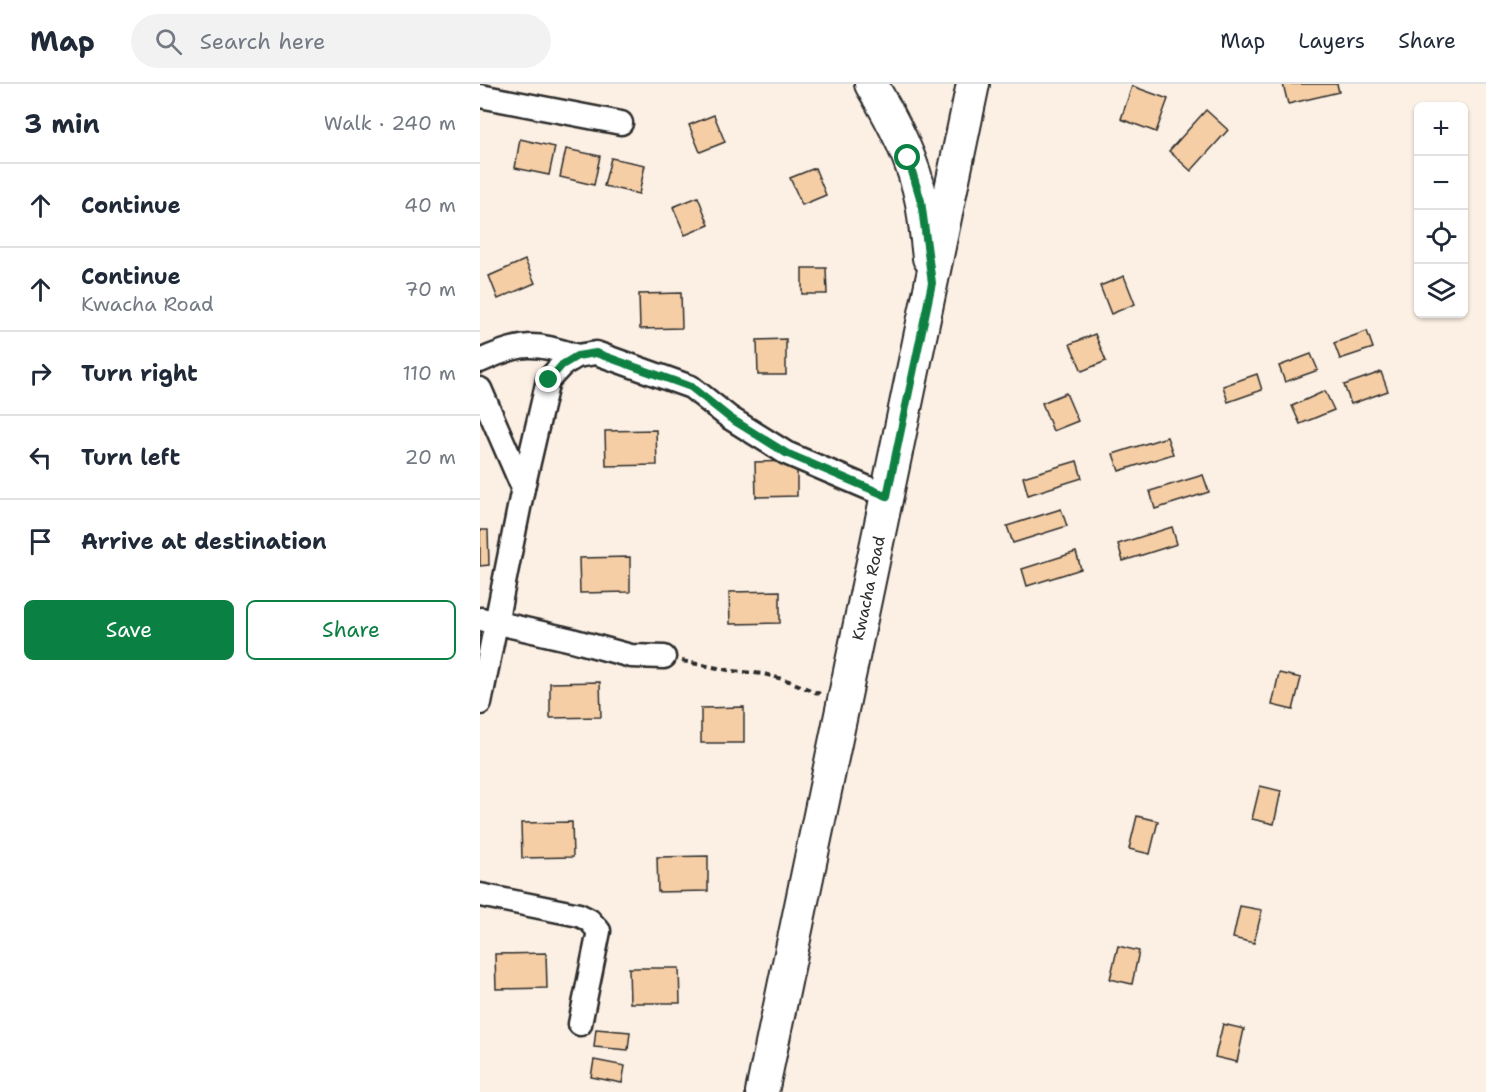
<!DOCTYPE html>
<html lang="en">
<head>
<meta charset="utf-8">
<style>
	:root { --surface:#fff; --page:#f2f2f3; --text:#1f2937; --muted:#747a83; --line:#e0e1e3; --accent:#0b8043 }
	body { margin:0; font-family:"Shantell Sans",sans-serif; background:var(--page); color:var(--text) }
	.controls { position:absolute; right:18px; top:18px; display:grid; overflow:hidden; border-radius:9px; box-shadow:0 2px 4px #0004 }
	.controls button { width:54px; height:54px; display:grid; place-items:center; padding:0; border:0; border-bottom:2px solid var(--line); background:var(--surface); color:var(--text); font:30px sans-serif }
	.stop { position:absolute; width:18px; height:18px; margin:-14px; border:4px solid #0b8043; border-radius:50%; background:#fff }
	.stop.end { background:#0b8043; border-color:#fff; box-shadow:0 2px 6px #0008 }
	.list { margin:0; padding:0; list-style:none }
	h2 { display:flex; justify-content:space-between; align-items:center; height:78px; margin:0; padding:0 24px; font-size:26px }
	h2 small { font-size:20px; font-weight:400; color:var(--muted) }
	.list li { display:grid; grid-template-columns:39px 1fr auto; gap:18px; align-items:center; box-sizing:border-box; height:84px; padding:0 24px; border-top:2px solid var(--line) }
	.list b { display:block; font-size:22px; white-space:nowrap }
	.list p { margin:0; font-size:20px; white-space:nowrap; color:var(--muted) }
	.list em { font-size:20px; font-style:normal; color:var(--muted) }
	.actions { display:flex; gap:12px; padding:18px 24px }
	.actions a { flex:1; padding:14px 0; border:2px solid var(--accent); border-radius:9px; text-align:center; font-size:21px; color:var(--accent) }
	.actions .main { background:var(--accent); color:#fff }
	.icon { flex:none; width:33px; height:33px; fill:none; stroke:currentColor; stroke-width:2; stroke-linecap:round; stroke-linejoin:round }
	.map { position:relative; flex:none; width:1006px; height:1008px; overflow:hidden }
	header { display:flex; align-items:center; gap:36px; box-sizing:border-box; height:84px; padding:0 30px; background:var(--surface); border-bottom:2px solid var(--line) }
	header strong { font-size:28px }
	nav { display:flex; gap:33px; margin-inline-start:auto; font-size:21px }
	.search { width:420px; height:54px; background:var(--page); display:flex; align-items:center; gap:15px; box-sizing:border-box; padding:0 21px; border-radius:33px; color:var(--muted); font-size:22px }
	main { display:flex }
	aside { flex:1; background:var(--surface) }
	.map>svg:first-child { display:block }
</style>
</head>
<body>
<header>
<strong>Map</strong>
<div class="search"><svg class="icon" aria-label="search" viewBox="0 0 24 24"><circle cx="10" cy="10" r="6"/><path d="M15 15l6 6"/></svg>Search here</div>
<nav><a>Map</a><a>Layers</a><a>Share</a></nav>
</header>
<main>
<aside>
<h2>3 min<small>Walk · 240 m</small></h2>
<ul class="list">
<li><svg class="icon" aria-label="ahead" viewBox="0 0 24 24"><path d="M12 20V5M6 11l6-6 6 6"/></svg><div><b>Continue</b></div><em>40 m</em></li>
<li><svg class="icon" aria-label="ahead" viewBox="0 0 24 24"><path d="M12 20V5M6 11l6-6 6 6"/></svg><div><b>Continue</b><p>Kwacha Road</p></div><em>70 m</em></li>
<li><svg class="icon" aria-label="right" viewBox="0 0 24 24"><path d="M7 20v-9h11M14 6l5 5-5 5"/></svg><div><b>Turn right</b></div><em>110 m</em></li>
<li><svg class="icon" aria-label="left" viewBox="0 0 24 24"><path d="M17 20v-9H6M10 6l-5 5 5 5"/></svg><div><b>Turn left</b></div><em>20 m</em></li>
<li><svg class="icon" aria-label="arrive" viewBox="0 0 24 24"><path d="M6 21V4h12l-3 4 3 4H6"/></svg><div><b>Arrive at destination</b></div></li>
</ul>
<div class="actions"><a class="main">Save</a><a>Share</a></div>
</aside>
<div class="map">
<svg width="1006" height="1008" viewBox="0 0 1006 1008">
	<rect width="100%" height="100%" fill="#fcf0e4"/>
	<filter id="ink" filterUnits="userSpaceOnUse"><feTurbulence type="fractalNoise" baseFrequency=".0167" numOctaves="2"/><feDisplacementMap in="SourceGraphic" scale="12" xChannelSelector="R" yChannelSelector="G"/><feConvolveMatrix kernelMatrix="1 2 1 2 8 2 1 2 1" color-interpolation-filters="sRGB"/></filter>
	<g filter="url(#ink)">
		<g fill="#f5cea5" stroke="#2b2b2b" stroke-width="1.5">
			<path d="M803,0H857L859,8L808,20Z"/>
			<path d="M652,2L688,15L676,48L641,35Z"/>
			<path d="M726,26L748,46L711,87L689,67Z"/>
			<path d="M234,31L245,58L220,68L209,41Z"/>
			<path d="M40,55L75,63L69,91L35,84Z"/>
			<path d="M86,65L120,72L114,101L80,93Z"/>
			<path d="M131,74L165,81L159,110L124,102Z"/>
			<path d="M335,84L346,111L322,121L310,94Z"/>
			<path d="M218,113L229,141L205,151L193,123Z"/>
			<path d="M45,176L55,199L18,215L9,192Z"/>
			<path d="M322,184H346L347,210H322Z"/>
			<path d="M644,192L655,220L631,230L620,202Z"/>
			<path d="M201,209L202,244L160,245L159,210Z"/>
			<path d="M887,247L893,264L860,275L854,259Z"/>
			<path d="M615,250L626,277L602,287L590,260Z"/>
			<path d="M306,255V291H278L277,256Z"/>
			<path d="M831,270L838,286L805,298L799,282Z"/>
			<path d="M901,288L908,307L871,320L864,301Z"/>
			<path d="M777,290L782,306L748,318L743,302Z"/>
			<path d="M845,307L854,326L820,340L812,322Z"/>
			<path d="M586,309L598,337L573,347L562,319Z"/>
			<path d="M176,346L177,381L126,382L125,347Z"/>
			<path d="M687,353L693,370L639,387L633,370Z"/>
			<path d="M317,377V412L276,413L275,378Z"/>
			<path d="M597,377L602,394L548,411L543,393Z"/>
			<path d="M723,391L729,408L675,425L670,407Z"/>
			<path d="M581,425L587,442L533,459L527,442Z"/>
			<path d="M692,443L697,460L643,477L638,460Z"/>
			<path d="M0,446H8L9,481L0,482Z"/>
			<path d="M596,468L601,485L547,502L542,485Z"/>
			<path d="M150,473V508L100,509L99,474Z"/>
			<path d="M300,507V539L250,540L249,508Z"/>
			<path d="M799,589L821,594L813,626L792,621Z"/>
			<path d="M120,598L121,633L70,634V599Z"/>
			<path d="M264,623V659H221V624Z"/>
			<path d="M780,702L801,707L794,740L772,735Z"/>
			<path d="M657,732L678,737L670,770L649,765Z"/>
			<path d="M92,738L93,773L42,774L41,739Z"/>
			<path d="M228,772V807L178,808L177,773Z"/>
			<path d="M760,822L782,826L774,859L753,854Z"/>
			<path d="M638,862L659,867L652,900L630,895Z"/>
			<path d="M66,869L67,904L16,905L15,870Z"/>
			<path d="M149,884H199L200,919H150Z"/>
			<path d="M743,940L764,945L757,978L735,973Z"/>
			<path d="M116,945L150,948L148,966L114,963Z"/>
			<path d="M114,976L145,982L142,999L111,993Z"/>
		</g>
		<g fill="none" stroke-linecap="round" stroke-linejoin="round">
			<g stroke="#2b2b2b" stroke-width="27">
				<g id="minor">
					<path d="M0,12L141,39"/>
					<path d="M0,277C41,258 55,258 97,272"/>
					<path d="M0,305L43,404L0,619"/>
					<path d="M43,404L68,296L82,281L97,272L116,269L211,303L250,334L306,369L407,412"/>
					<path d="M1,535L92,556L151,572L184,573"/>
					<path d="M0,811L99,831L109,836L119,847L100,940"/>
				</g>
			</g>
			<g stroke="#2b2b2b" stroke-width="36">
				<g id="secondary">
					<path d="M391,0C413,37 434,76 442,119C445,137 447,156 449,174"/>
					<path d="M282,1008L493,0"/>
				</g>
			</g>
			<path stroke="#2b2b2b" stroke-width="4" stroke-dasharray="6 4.5" stroke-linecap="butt" d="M202,577L253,587L284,590L309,597L340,610"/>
			<use href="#minor" stroke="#fff" stroke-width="22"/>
			<use href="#secondary" stroke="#fff" stroke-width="32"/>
		</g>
	</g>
	<g fill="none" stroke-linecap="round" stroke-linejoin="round" filter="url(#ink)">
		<path stroke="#0b8043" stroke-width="8" d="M69,296L82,281L97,272L116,269L211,303L250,334L306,369L407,412L452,199L441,117L428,74"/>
	</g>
	<g text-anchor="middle" stroke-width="5" stroke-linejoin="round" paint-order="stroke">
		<g font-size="16" fill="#2b2b2b" stroke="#fff">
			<text transform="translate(388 504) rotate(-78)" y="6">Kwacha Road</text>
		</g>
	</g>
</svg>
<div class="controls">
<button>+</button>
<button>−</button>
<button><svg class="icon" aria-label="locate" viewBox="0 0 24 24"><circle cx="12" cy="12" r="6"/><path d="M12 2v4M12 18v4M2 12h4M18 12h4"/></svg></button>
<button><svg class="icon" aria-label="layers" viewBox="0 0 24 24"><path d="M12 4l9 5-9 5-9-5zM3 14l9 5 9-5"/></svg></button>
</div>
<div class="stop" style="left:428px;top:74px"></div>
<div class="stop end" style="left:69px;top:296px"></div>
</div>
</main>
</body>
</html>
